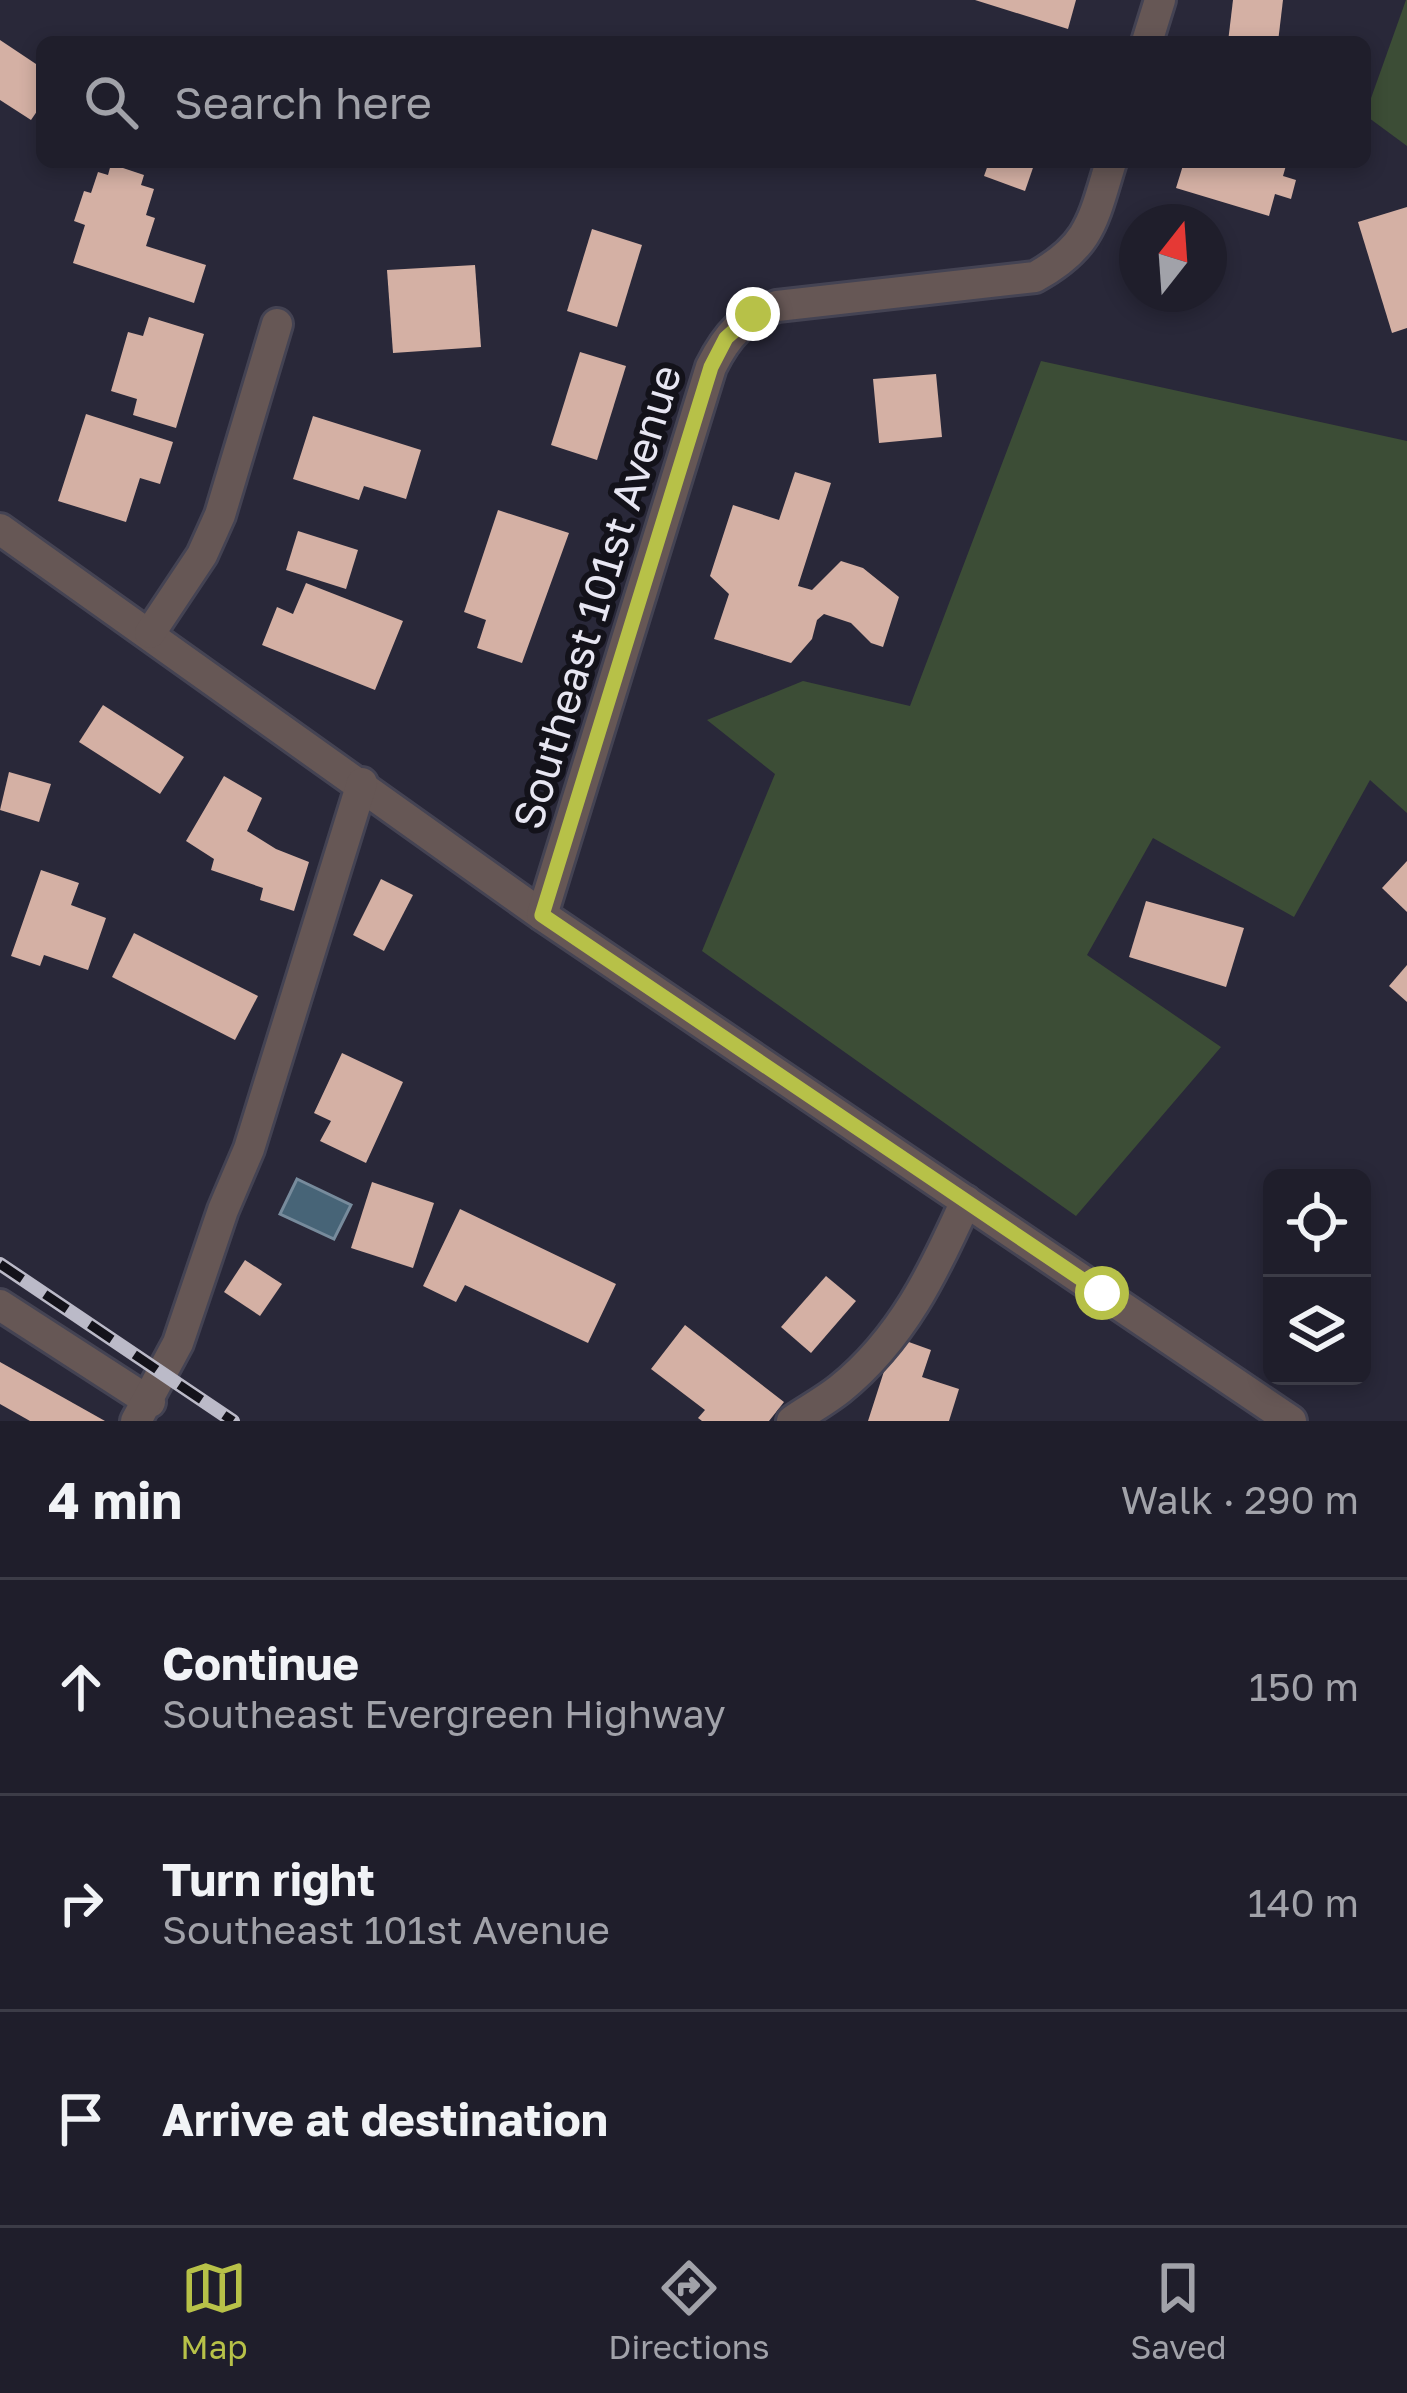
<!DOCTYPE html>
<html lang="en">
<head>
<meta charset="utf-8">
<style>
	:root { --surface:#1f1e2b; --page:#272733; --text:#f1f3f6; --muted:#a1a2a9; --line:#3c3c47; --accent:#b7c148 }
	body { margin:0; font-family:"Golos Text",sans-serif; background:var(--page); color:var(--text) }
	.controls { position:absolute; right:36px; bottom:36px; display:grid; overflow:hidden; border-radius:18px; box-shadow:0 6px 18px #0003 }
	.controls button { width:108px; height:108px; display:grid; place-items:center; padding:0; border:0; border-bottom:3px solid var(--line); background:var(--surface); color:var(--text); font:60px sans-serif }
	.compass { position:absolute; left:1119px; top:204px; width:108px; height:108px; border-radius:50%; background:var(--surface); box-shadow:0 6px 18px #0003; rotate:17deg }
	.stop { position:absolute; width:36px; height:36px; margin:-27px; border:9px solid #b7c148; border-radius:50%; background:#fff }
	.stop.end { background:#b7c148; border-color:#fff; box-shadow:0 3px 12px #0008 }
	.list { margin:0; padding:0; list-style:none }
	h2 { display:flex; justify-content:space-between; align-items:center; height:156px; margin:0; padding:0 48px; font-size:51px }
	h2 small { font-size:39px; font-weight:400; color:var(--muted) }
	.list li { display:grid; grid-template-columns:78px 1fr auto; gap:36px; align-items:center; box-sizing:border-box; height:216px; padding:0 48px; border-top:3px solid var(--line) }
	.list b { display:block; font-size:45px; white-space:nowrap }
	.list p { margin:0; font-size:39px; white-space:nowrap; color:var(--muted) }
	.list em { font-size:39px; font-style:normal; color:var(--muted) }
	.icon { flex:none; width:66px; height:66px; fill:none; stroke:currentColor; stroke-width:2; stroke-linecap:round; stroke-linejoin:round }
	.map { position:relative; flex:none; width:1407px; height:1421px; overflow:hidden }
	.search { position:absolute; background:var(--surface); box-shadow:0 6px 18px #0003; left:36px; right:36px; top:36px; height:132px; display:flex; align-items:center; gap:30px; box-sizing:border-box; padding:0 42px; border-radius:18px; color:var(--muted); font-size:45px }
	.sheet { height:804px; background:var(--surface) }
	nav { display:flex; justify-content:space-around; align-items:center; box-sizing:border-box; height:168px; border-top:3px solid var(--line); background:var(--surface); font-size:33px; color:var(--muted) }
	nav a { display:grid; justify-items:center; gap:6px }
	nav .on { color:var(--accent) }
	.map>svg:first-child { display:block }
</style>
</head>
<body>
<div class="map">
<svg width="1407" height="1421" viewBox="0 0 1407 1421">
	<rect width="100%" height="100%" fill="#292839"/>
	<g fill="#3c4d36">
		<path d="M1406,0H1407V146L1365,115Z"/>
		<path d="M1041,361L1407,441V813L1370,780L1294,917L1153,838L1087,955L1221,1047L1076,1216L702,951L775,774L707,720L803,681L910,706Z"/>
	</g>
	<path fill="#476477" stroke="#778b9c" stroke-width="3" d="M297,1179L351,1205L334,1239L280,1214Z"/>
	<g fill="#d4b0a4">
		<path d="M975,0H1076L1068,29Z"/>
		<path d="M1233,0H1283L1278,42H1228Z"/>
		<path d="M0,40L42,68V104L31,120L0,100Z"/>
		<path d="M989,162H1035L1025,191L984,176Z"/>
		<path d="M1184,162H1287L1283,176L1296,180L1291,199L1275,194L1269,216L1176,188Z"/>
		<path d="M111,164L144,175L141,185L154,189L146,215L155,218L146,246L206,265L194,303L73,263L85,225L74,221L84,191L91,193L98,172L108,175Z"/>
		<path d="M1407,207V328L1392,333L1358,222Z"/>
		<path d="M592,229L642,245L617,327L567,311Z"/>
		<path d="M475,265L481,347L393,353L387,270Z"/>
		<path d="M149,317L204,334L176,428L133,415L137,399L111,391L128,332L143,336Z"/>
		<path d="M580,352L626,366L597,460L551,445Z"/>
		<path d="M936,374L942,437L879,443L873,379Z"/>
		<path d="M86,414L173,442L160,484L140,478L126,522L58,501Z"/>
		<path d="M313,416L421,450L406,499L364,486L359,500L293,479Z"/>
		<path d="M795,472L831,483L798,586L812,590L841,561L863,568L899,597L883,647L871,643L851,623L824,614L817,620L812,639L791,663L714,639L729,594L710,576L733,505L779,520Z"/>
		<path d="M498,510L569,533L522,663L477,648L486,620L464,612Z"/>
		<path d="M298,531L358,550L346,589L286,570Z"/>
		<path d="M306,583L403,621L375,690L262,645L277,607L293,614Z"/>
		<path d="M103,705L184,757L160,794L79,742Z"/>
		<path d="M9,772L51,784L39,822L0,810Z"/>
		<path d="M224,776L262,798L247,831L276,849L309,862L294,911L260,900L263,888L211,870L214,859L186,841Z"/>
		<path d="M1407,861V912L1382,888Z"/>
		<path d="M41,870L79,883L71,905L106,918L88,970L44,955L40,966L11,956Z"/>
		<path d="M381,879L413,895L384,951L353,935Z"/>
		<path d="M1146,901L1244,928L1226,987L1129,957Z"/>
		<path d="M134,933L258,996L235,1040L112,977Z"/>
		<path d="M1407,965V1002L1389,986Z"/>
		<path d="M342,1053L403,1082L366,1163L320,1141L331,1121L314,1113Z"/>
		<path d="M372,1182L434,1203L413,1268L351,1248Z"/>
		<path d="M460,1209L616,1284L588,1343L465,1285L456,1302L423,1286Z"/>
		<path d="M245,1260L282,1284L260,1316L224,1292Z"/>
		<path d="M826,1276L856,1301L811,1353L781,1327Z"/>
		<path d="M685,1325L784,1402L769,1421H702L698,1418L705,1410L651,1369Z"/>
		<path d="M895,1337L931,1350L922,1377L959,1389L949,1421H868Z"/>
		<path d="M0,1362L105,1421H30L0,1404Z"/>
	</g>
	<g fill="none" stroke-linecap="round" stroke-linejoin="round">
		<g stroke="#444353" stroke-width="36">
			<g id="minor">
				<path d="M1147,42L1160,0"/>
				<path d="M0,529L542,915L1291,1421"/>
				<path d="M150,633L202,555L220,515L277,324"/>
				<path d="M542,915L711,367C727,335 743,317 777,306L1035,277C1091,246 1093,220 1111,162"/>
				<path d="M0,1305L150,1402"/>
				<path d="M136,1421L178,1343L223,1210L249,1149L362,783"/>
				<path d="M792,1421C808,1410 825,1401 840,1389C902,1339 934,1272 966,1201"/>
			</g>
		</g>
		<use href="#minor" stroke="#665755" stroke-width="30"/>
		<g stroke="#bbbac8" stroke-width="14">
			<path id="rail" d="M0,1264L233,1421"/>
		</g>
		<use href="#rail" stroke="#13121a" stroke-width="9" stroke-dasharray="27" stroke-linecap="butt"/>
	</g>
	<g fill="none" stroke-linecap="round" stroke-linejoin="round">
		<path stroke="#b7c148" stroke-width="15" d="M753,314L726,338L711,367L542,915L1102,1293"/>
	</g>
	<g text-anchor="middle" stroke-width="12" stroke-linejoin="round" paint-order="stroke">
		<g font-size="42" fill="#e7e6f2" stroke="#13121a">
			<text transform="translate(597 597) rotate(-73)" y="15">Southeast 101st Avenue</text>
		</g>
	</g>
</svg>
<div class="controls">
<button><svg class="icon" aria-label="locate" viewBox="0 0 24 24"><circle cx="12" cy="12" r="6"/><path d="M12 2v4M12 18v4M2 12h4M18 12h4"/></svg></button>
<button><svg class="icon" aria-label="layers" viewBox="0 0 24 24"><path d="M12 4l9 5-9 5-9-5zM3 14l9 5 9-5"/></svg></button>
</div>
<svg class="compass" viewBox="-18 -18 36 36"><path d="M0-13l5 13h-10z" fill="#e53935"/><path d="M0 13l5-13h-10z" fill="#a1a2a9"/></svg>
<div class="stop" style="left:1102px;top:1293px"></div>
<div class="stop end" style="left:753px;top:314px"></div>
<div class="search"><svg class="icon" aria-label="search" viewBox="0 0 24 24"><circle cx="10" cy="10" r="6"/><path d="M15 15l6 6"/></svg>Search here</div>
</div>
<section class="sheet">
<h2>4 min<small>Walk · 290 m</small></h2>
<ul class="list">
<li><svg class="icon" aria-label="ahead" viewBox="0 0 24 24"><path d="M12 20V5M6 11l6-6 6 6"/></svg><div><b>Continue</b><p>Southeast Evergreen Highway</p></div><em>150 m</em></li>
<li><svg class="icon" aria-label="right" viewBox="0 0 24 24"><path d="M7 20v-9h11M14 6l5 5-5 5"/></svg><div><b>Turn right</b><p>Southeast 101st Avenue</p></div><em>140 m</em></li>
<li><svg class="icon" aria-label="arrive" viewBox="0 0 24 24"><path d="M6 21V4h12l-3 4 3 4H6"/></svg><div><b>Arrive at destination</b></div></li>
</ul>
</section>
<nav>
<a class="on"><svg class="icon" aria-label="map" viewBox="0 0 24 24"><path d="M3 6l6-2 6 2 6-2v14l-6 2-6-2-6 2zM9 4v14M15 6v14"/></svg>Map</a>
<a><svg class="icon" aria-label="directions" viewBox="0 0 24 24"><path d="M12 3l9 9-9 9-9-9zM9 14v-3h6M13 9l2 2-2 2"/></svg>Directions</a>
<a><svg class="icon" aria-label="saved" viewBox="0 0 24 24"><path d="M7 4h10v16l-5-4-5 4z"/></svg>Saved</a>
</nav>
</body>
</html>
